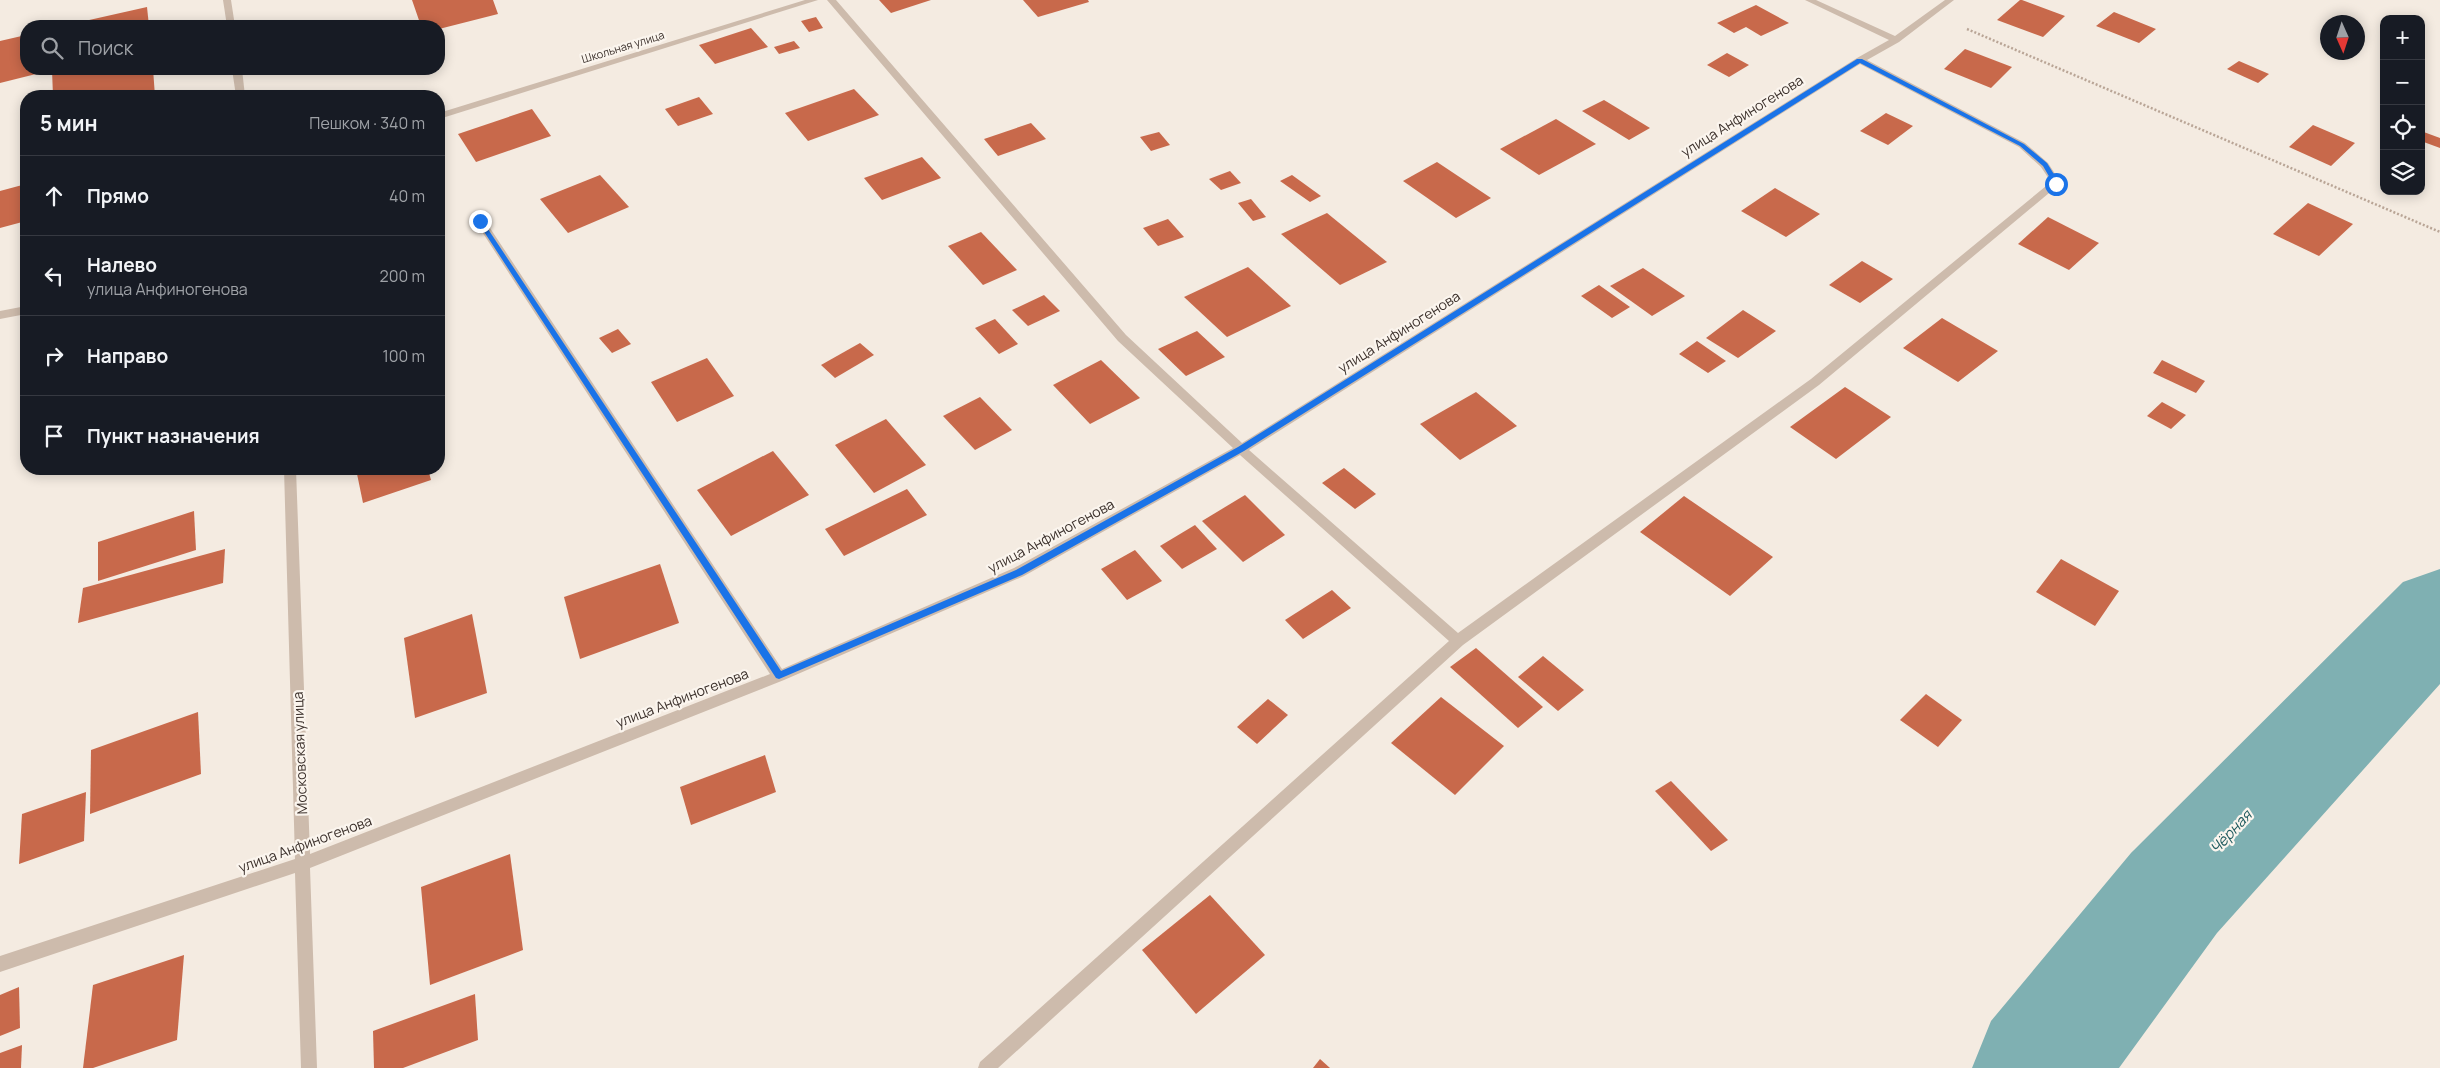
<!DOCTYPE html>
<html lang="ru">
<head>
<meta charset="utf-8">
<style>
	:root { --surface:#171b24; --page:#242831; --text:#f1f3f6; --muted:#9ea1a6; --line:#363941 }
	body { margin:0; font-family:Manrope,sans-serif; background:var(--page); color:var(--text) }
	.controls { position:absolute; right:15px; top:15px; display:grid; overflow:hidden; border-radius:10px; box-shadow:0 2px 12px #0003 }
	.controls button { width:45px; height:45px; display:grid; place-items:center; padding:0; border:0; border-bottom:1px solid var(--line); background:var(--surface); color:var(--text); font:25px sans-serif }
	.compass { position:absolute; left:2320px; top:15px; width:45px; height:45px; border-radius:50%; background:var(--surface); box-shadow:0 2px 12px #0003; rotate:177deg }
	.stop { position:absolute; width:15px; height:15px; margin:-11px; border:4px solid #1a73e8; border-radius:50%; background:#fff }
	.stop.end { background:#1a73e8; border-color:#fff; box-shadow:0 1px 5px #0008 }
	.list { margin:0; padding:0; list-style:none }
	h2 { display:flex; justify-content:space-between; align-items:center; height:65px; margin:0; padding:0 20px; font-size:21px }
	h2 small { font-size:16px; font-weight:400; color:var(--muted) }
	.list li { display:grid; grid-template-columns:32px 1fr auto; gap:15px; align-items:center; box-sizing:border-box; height:80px; padding:0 20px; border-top:1px solid var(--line) }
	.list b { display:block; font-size:19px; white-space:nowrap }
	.list p { margin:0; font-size:16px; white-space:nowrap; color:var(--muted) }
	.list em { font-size:16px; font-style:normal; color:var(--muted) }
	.icon { flex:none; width:28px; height:28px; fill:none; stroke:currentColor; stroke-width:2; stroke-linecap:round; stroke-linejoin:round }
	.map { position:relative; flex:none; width:2440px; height:1068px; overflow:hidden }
	.search { position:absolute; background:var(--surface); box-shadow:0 2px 12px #0003; left:20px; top:20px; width:425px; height:55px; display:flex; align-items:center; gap:12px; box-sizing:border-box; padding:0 18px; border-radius:20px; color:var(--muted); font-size:19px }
	.panel { position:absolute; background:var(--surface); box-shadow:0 2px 12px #0003; left:20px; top:90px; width:425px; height:385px; border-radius:20px }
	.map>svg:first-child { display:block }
</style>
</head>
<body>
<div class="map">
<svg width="2440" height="1068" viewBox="0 0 2440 1068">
	<rect width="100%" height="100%" fill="#f4ebe1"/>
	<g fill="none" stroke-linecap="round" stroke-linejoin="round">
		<path fill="#7fb0b2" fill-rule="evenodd" d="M2440,569V684L2217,933L2119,1068H1972L1991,1021L2131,853L2403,582Z"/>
	</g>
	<g fill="#c8694b">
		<path d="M412,0H493L498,14L439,29V26H421Z"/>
		<path d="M879,0H931L891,13Z"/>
		<path d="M1023,0H1088L1089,2L1038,17Z"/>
		<path d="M2020,0H2022L2065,16L2043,37L1997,20Z"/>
		<path d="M1756,5L1789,23L1761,36L1746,27L1734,33L1717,23Z"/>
		<path d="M147,7L149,26H67V25Z"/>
		<path d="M2114,12L2156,29L2139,43L2096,26Z"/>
		<path d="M816,17L823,28L809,32L801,21Z"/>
		<path d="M751,28L768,47L715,64L699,45Z"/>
		<path d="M26,35V69H153L155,96H53L52,70L0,83V41Z"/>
		<path d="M794,41L800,48L779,54L774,47Z"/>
		<path d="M1965,49L2012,67L1991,88L1944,69Z"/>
		<path d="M1727,53L1749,65L1729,77L1707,65Z"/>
		<path d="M2239,61L2269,74L2258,83L2227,69Z"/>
		<path d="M854,89L879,115L808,141L785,113Z"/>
		<path d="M699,97L713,114L678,126L665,109Z"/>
		<path d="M1604,100L1650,128L1629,140L1582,111Z"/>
		<path d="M532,109L551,136L476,162L458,134Z"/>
		<path d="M1886,113L1913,126L1888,145L1860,131Z"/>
		<path d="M1556,119L1596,144L1539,175L1500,149Z"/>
		<path d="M1031,123L1046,139L998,156L984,139Z"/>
		<path d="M2313,125L2355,143L2331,166L2289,147Z"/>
		<path d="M2421,131L2440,138V148L2421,141Z"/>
		<path d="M1159,132L1170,145L1151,151L1140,137Z"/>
		<path d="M922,157L941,178L882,200L864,178Z"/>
		<path d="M1437,162L1491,198L1456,218L1403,181Z"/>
		<path d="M1230,171L1241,183L1221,190L1209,179Z"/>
		<path d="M600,175L629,207L568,233L540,199Z"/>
		<path d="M1292,175L1321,196L1310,202L1280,181Z"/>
		<path d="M26,184V221L0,228V191Z"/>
		<path d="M1775,188L1820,214L1786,237L1741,211Z"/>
		<path d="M1251,199L1266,217L1253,221L1238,203Z"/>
		<path d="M2308,203L2353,224L2319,256L2273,234Z"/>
		<path d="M1327,213L1387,262L1340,285L1281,234Z"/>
		<path d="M2048,217L2099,243L2069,270L2018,244Z"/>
		<path d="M1168,219L1184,237L1158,246L1143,228Z"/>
		<path d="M981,232L1017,270L983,285L948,246Z"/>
		<path d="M1862,261L1893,279L1860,303L1829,285Z"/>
		<path d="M1248,267L1291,306L1227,337L1184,297Z"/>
		<path d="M1643,268L1685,296L1652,316L1610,286Z"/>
		<path d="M1599,285L1630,307L1612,318L1581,296Z"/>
		<path d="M1044,295L1060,311L1028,326L1012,310Z"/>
		<path d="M1743,310L1776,331L1738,358L1706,338Z"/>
		<path d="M1942,318L1998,351L1958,382L1903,348Z"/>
		<path d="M995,319L1018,344L999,354L975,328Z"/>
		<path d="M618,329L631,344L612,353L599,338Z"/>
		<path d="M1197,331L1225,357L1186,376L1158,349Z"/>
		<path d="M1697,341L1726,361L1708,373L1679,354Z"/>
		<path d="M860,343L874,355L835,378L821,365Z"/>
		<path d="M707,358L734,396L677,422L651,382Z"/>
		<path d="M1101,360L1140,398L1090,424L1053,385Z"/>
		<path d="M2162,360L2205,381L2196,393L2153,373Z"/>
		<path d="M1845,387L1891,417L1836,459L1790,427Z"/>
		<path d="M1476,392L1517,426L1460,460L1420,424Z"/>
		<path d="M980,397L1012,430L975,450L943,416Z"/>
		<path d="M2162,402L2186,415L2171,429L2147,416Z"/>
		<path d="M886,419L926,465L874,493L835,445Z"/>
		<path d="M773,451L809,495L731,536L697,490Z"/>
		<path d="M1344,468L1376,494L1355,509L1322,483Z"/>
		<path d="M356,469H428L431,480L363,503Z"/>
		<path d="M907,489L927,515L844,556L825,529Z"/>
		<path d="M1245,495L1285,535L1243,562L1202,521Z"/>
		<path d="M1684,496L1773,557L1730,596L1640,532Z"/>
		<path d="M194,511L196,550L98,581V542Z"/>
		<path d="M1195,525L1217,549L1182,569L1160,546Z"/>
		<path d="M225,549L223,583L78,623L83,588Z"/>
		<path d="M1135,550L1162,581L1127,600L1101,569Z"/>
		<path d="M2061,559L2119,591L2095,626L2036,592Z"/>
		<path d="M660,564L679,623L580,659L564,597Z"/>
		<path d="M1332,590L1351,608L1303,639L1285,620Z"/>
		<path d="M472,614L487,693L415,718L404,638Z"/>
		<path d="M1476,648L1543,707L1518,728L1450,667Z"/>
		<path d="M1543,656L1584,690L1558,711L1518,677Z"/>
		<path d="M1926,694L1962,720L1938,747L1900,720Z"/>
		<path d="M1441,697L1504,746L1455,795L1391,743Z"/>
		<path d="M1268,699L1288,715L1257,744L1237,727Z"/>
		<path d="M198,712L201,774L90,814L91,750Z"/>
		<path d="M765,755L776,792L691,825L680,787Z"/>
		<path d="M1671,781L1728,840L1711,851L1655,791Z"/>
		<path d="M86,792L84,841L19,864L22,814Z"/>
		<path d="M510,854L523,950L430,985L421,887Z"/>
		<path d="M1210,895L1265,955L1196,1014L1142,950Z"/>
		<path d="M184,955L177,1040L93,1068H83L93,985Z"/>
		<path d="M19,987L20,1028L0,1036V995Z"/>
		<path d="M475,994L478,1040L403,1068H374L373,1031Z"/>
		<path d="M22,1045L21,1068H0V1053Z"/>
		<path d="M1320,1059L1330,1068H1313Z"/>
	</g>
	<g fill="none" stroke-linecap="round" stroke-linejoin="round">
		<path stroke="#b9a596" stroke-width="2.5" stroke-dasharray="2 2" stroke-linecap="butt" d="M1967,29L2440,232"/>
		<path fill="#cdbbac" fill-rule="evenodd" d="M26,306V314L0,319V311Z"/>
		<g fill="#cdbbac" fill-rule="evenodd">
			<path d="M223,0H231L235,26H227Z"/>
			<path d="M805,0H818L439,119V113Z"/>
			<path d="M827,0H836L1126,335L1242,443L1857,58L1889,40L1805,0H1816L1895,36L1945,0H1954L1899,42L1867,60L2025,143L2048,163L2061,183L1819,385L1463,645L998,1068H978L980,1062L1449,641L1240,455L1024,576L784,680L310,868L317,1068H301L295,873L0,972V956L295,859L284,469H296L310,854L770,674L475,221L476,219H484L782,669L1014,568L1233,448L1118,341ZM1860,64L2019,147L2041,167L2051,182L1811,379L1458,633L1249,450Z"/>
			<path d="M232,69H242L245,96H236Z"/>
		</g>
	</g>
	<path fill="#1a73e8" d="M1857,59H1862L2024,144L2047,163L2060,184L2054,185L2043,166L2020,146L1860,63L1244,451L1022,575L779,679L776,678L477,221L482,220L781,671L1016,570L1238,447Z"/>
	<g text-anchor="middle" stroke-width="4.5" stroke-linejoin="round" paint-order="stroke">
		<g font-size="11" fill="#3b302b" stroke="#fbf5ee">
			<text transform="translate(623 47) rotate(-17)" y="4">Школьная улица</text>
		</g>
		<g font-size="14" fill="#3b302b" stroke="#fbf5ee">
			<text transform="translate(1742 116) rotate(-32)" y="5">улица Анфиногенова</text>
			<text transform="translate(1399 332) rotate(-32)" y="5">улица Анфиногенова</text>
			<text transform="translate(1051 536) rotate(-28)" y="5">улица Анфиногенова</text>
			<text transform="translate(682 698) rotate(-21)" y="5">улица Анфиногенова</text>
			<text transform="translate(300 753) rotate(-92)" y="5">Московская улица</text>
			<text transform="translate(305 844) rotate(-20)" y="5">улица Анфиногенова</text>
		</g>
		<g font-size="15" font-style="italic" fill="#1f5a5e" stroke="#fbf5ee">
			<text transform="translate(2231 832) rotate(-47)" y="5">Чёрная</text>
		</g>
	</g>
</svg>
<div class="controls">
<button>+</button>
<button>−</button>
<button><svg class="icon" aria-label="locate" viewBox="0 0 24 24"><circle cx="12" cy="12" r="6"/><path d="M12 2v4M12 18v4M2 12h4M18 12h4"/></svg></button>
<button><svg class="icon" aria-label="layers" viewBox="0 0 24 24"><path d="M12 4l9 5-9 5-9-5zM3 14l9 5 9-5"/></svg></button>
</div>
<svg class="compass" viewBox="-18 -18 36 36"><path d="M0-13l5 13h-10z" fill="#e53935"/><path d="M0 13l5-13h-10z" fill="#9ea1a6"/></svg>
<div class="stop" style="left:2056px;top:184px"></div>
<div class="stop end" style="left:480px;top:221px"></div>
<div class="search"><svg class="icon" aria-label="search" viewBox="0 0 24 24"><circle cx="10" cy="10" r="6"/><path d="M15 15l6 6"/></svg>Поиск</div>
<section class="panel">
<h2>5 мин<small>Пешком · 340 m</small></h2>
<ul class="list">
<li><svg class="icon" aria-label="ahead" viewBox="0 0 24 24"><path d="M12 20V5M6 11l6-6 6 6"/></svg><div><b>Прямо</b></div><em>40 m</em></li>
<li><svg class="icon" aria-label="left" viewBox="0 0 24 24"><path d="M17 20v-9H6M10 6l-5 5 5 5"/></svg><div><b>Налево</b><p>улица Анфиногенова</p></div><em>200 m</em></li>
<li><svg class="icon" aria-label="right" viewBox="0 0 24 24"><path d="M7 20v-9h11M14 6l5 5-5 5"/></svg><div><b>Направо</b></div><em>100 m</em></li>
<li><svg class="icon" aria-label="arrive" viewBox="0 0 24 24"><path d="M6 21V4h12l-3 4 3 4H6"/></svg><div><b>Пункт назначения</b></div></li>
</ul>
</section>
</div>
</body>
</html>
